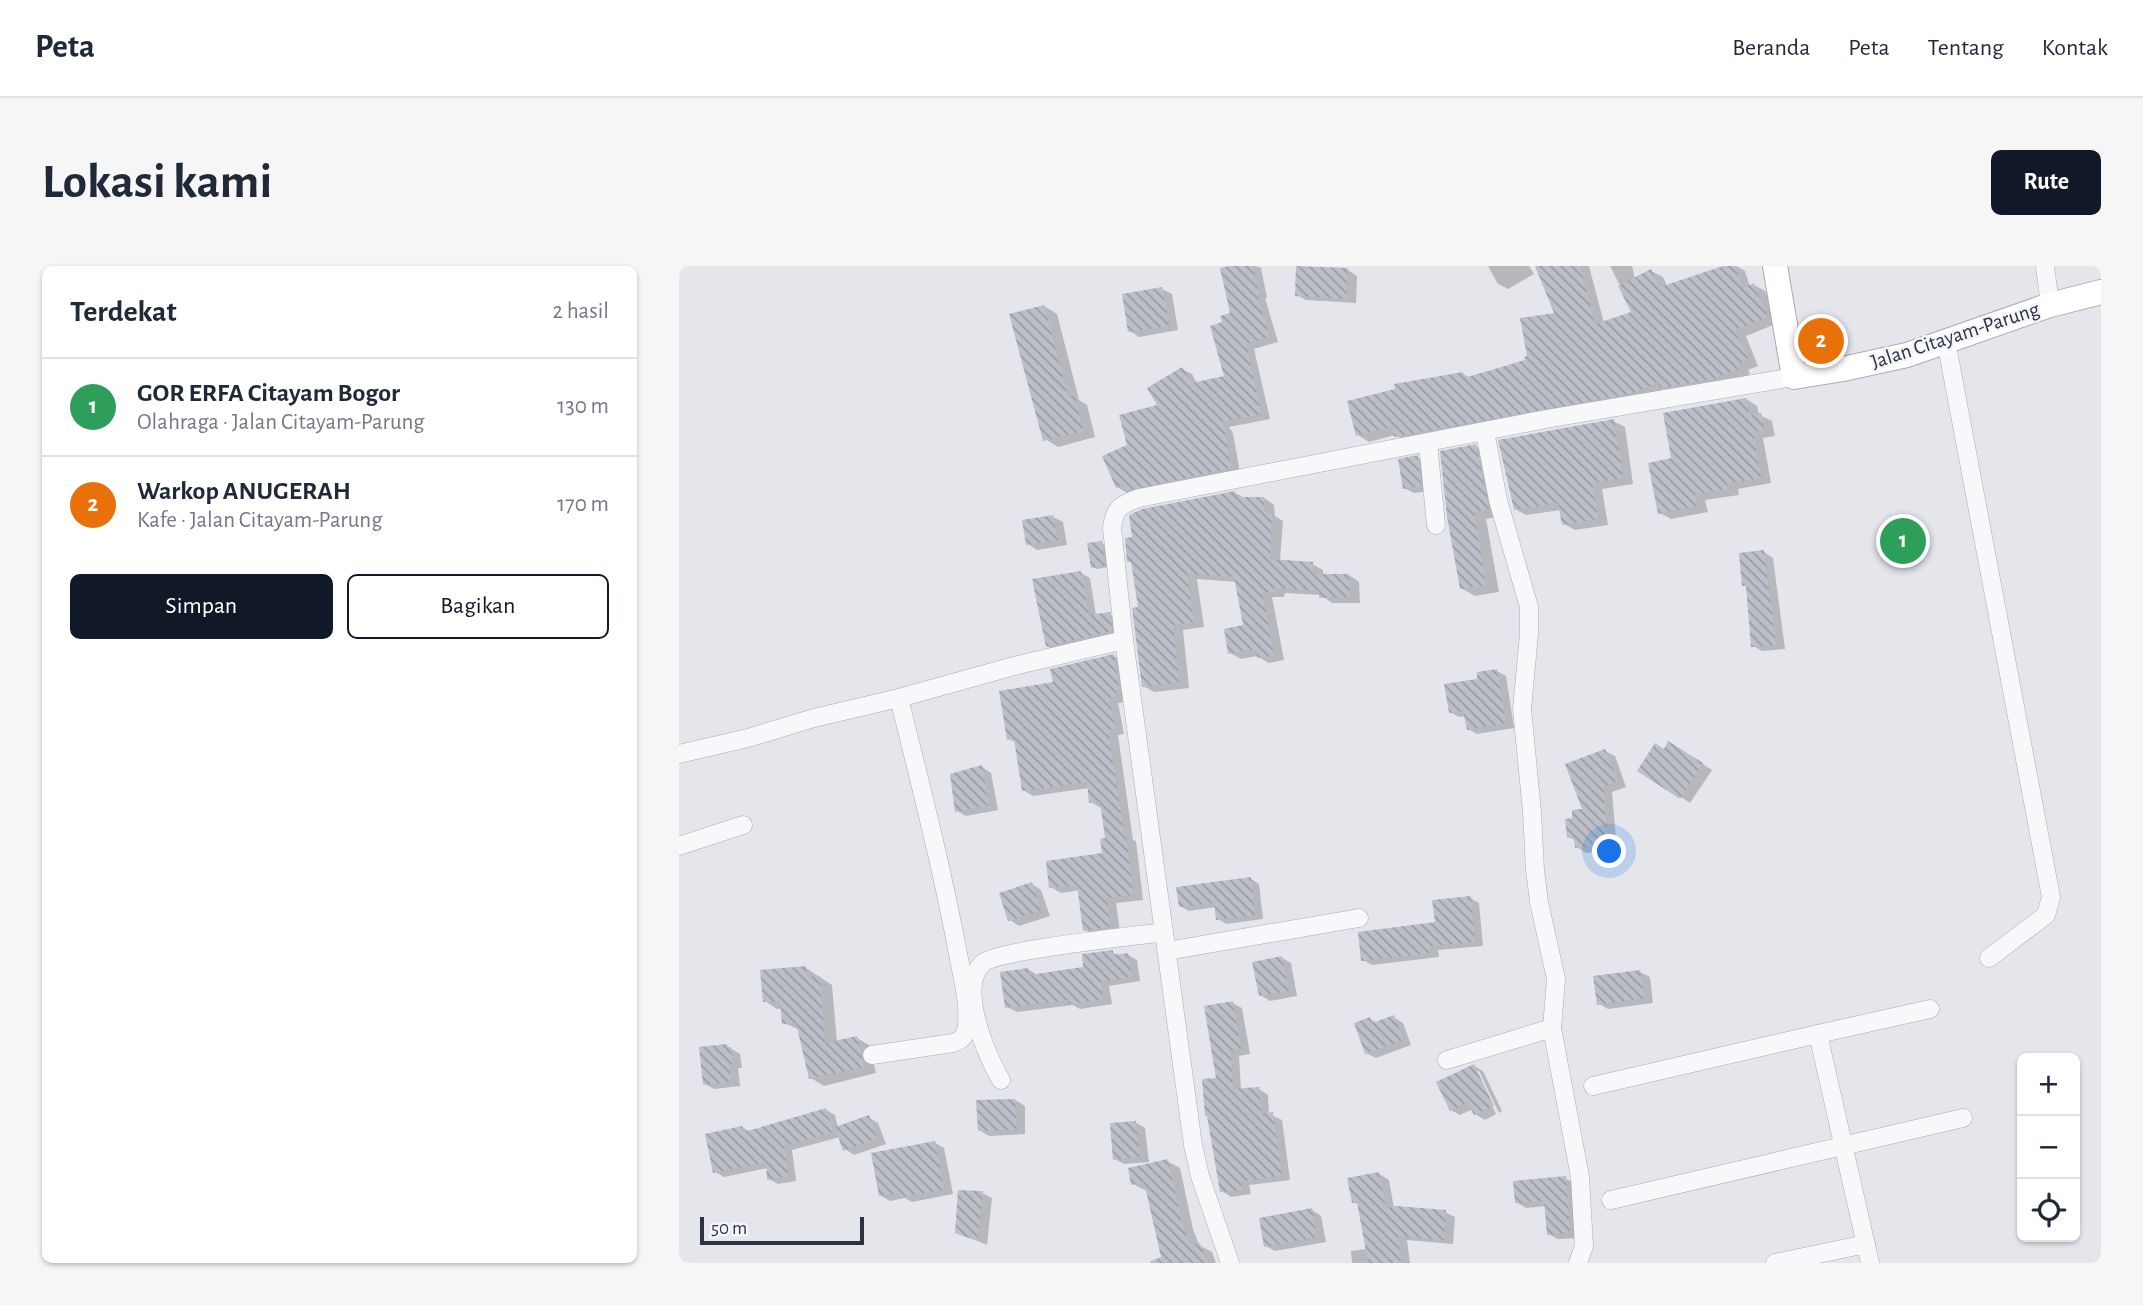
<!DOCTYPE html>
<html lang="id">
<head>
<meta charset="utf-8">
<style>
	:root { --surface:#fff; --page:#f6f6f7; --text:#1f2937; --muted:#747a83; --line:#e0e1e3; --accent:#111827 }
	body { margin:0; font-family:"Alegreya Sans",sans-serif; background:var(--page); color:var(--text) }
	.controls { position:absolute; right:21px; bottom:21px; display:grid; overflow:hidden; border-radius:10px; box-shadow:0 2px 5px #0004 }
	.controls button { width:63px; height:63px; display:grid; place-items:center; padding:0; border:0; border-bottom:2px solid var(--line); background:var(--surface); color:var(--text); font:35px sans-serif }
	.scale { position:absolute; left:21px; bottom:18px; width:164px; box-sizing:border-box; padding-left:7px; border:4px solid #2d3243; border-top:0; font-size:19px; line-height:24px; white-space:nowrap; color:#2d3243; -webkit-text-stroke:5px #f4f5f8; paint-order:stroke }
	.you { position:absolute; left:931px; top:586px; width:24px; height:24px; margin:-18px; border:5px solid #fff; border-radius:50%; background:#1a73e8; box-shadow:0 0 0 10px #1a73e833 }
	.badge { display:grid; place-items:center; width:46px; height:46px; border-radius:50%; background:var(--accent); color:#fff; font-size:23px; font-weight:700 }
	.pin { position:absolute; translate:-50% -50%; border:4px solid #fff; box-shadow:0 2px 7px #0006 }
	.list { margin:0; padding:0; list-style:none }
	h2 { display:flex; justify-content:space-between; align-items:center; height:91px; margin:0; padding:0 28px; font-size:30px }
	h2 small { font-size:23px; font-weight:400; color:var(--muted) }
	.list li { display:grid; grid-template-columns:46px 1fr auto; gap:21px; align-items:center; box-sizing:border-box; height:98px; padding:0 28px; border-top:2px solid var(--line) }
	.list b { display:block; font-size:26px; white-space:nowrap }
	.list p { margin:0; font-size:23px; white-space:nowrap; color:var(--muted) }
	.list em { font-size:23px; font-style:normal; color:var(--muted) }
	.actions { display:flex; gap:14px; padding:21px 28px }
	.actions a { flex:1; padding:16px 0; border:2px solid var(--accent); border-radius:10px; text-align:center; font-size:24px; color:var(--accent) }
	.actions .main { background:var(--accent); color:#fff }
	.icon { flex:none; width:38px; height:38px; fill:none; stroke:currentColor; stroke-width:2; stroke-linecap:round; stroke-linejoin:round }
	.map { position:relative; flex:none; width:1422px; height:997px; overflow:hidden; border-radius:10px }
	header { display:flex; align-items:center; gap:42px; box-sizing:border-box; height:98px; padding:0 35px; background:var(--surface); border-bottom:2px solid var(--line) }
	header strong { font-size:33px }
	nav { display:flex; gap:38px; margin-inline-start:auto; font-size:24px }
	.intro { display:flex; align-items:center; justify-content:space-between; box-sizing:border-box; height:168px; padding:0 42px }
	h1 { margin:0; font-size:49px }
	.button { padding:18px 32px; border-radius:10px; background:var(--accent); color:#fff; font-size:24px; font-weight:700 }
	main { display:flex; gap:42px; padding:0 42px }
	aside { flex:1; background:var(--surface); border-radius:10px; box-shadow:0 2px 5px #0004 }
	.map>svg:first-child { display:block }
</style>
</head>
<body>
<header>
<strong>Peta</strong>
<nav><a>Beranda</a><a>Peta</a><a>Tentang</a><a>Kontak</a></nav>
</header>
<div class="intro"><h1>Lokasi kami</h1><a class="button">Rute</a></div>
<main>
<aside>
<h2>Terdekat<small>2 hasil</small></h2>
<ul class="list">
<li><span class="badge" style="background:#2e9e5b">1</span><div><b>GOR ERFA Citayam Bogor</b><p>Olahraga · Jalan Citayam-Parung</p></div><em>130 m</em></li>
<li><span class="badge" style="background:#e8710a">2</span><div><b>Warkop ANUGERAH</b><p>Kafe · Jalan Citayam-Parung</p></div><em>170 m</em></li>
</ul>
<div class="actions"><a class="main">Simpan</a><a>Bagikan</a></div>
</aside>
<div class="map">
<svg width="1422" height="997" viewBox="0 0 1422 997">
	<defs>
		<pattern id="building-back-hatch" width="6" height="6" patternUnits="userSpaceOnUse" patternTransform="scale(1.75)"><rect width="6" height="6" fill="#bcbfc8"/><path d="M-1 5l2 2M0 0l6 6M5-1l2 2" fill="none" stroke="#999ca4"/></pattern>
	</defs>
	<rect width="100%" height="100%" fill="#e4e6eb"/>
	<g fill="#0003">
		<path d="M558,0H577L582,2L588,32H586L599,76L575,83L591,153L550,161L554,167L561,207L458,229L451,225L448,227L438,221L450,181L481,140L503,103L513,108L518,118L547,111L545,57L553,49Z"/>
		<path d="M809,0H850L855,8L829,23L819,18Z"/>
		<path d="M859,0H910L925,57L955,47L931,0H953L956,13L972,5L984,11L988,20L1050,0H1057L1066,5L1071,21L1075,19L1086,25L1099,57L1067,70L1079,100L1069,104L1071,108L1047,119L993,128L985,123L967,132L728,176L716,169L690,176L679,169L784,108L791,112L848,95L878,48Z"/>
		<path d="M669,4L678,10L677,37L627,34L618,29Z"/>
		<path d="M483,23L493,28L499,64L460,71L451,65Z"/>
		<path d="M365,40L378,48L400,134L408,139L416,171L379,181L366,173Z"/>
		<path d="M1067,133L1078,140L1080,149L1093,155L1096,170L1084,172L1092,217L1059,223L1060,229L1026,234L1029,246L992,253L981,247L994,194Z"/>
		<path d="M934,155L946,161L954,218L923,223L929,259L896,264L885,258L882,244L847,249L836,243L821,175Z"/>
		<path d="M796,180L810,188L822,250L807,253L820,326L796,330L782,322Z"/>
		<path d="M738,191L748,197L751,225L735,227L725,222Z"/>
		<path d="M556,227L566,232H585L595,239L596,250L604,255L601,295L633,298L644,304V310L670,309L680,316L681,337H653L642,329L606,327L605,331H593L605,394L590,397L578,390L562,393L551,387L566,360L558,316L518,313L525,361L504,364L510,422L475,426L464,420L461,343L454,298L450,295Z"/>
		<path d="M374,251L384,256L388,279L358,284L349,278Z"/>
		<path d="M423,277L427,280L429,301L418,303L414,301Z"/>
		<path d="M1085,286L1094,292L1106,383L1083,385L1074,380L1068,321L1065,319Z"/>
		<path d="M402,307L411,312L417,350L430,348L439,353L441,370L377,385L368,380Z"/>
		<path d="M435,390L445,396L448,436L439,437L445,468L439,469L454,574L457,575L464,634L437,637L441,666L416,669L406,664L401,624L382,627L372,621L425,589L428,574L422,542L412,536L410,522L354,530L344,524L338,477L330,473L376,417Z"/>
		<path d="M818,405L827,410L835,462L798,468L789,463L787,450L780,451L771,446L800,414Z"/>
		<path d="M999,482L1033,504L1011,537L961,504L985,484Z"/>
		<path d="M926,485L936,490L947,521L933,526L938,584L907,587L898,581L897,575L890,571L895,554L905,545Z"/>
		<path d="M303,501L312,507L319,544L287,550L278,545Z"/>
		<path d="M572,613L580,618L584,653L547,658L539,653L537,641L510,645L501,640Z"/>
		<path d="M353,618L362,624L371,650L340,660L331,654Z"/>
		<path d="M791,632L800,637L804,680L759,684L760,691L693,699L684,694L757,658Z"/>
		<path d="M433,686L441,690L449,689L458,694L461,715L430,720L433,738L401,743L394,739L338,746L328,741L349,703L358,709L406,702Z"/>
		<path d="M603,692L612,697L618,730L591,735L581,729Z"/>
		<path d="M127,702L153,719L158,777L178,772L190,779L197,807L145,820L132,812L121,764L105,757L104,742L98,743L86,735Z"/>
		<path d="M961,706L971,711L974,737L929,743L919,737Z"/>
		<path d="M553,737L563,742L571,788L560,790L562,824L580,823L589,829L590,848L603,854L611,914L570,919L572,928L552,931L543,925L539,814Z"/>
		<path d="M714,751L724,757L732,779L697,792L687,787L691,753L698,757Z"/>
		<path d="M48,780L61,788L63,802H59L61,820L35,823L26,818Z"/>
		<path d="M795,800L804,805L823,845L820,847L800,805H796L817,848L806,854L796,848L794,843L781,849L772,844Z"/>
		<path d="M336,834L346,840V868L310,870L300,864Z"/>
		<path d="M147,844L156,849L159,862L189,851L199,857L207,878L175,889L166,883L161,871L113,884L117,915L99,918L90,913L89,902L45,911L36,906L63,861L71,866Z"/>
		<path d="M457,857L466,862L470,896L445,898L436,893Z"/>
		<path d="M256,877L265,882L274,928L233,936L226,932L211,935L201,929Z"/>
		<path d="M488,895L501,902L514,963L520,979L533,986L537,997H486L468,925L454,918Z"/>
		<path d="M700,908L710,914L715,942L766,946L776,951L774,978L728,974L731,997H673L672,985L688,983L680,939L675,936Z"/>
		<path d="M886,912L896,918L900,972L879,973L869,968L867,940L847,942L837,936Z"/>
		<path d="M303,927L313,932L308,979L278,966Z"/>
		<path d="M633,944L642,950L647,976L596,985L587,980Z"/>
	</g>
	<g fill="url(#building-back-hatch)">
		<path d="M550,0H574L580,28H578L590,71L567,78L582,148L542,156L545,160L552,202L447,225L446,218L437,222L423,190L448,179L440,149L478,139L468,122L503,101L513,117L545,110L531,60L543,56L541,50L551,47L541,2Z"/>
		<path d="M617,0L669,2L667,33L616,30Z"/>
		<path d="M856,0H901L916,58L952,46L939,20L972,3L981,21L1044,0H1056L1063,22L1075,17L1089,51L1056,64L1069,93L1059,98L1061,102L1035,113L980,122L979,116L955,127L715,171L713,161L677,170L668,135L716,123L715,118L784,106L785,112L846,94L845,91L848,90L841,52L875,47Z"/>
		<path d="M483,21L490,60L449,66L443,28Z"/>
		<path d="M365,39L389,131L396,129L404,165L364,175L330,48Z"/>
		<path d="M1067,132L1070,149L1082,147L1085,164L1074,166L1082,212L1048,218L1049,223L1016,228L1018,240L979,248L969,197L992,192L984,147Z"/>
		<path d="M935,153L944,212L913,217L919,253L883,259L879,237L835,244L819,174Z"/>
		<path d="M797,178L810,243L795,246L807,319L781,323L768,251L761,185Z"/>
		<path d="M739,189L742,220L724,223L719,193Z"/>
		<path d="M556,225L557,231H585V246L593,247L591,293L634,296L633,308H670L671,331L640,332V325L595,322V326H583L595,389L578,392L576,383L549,388L545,363L564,359L555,311L508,308L515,356L494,359L500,416L463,421L453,342L459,341L452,296H448L446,272L453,271L450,249L463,243Z"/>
		<path d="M374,249L379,274L347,279L343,254Z"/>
		<path d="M423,275L426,300L412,302L408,277Z"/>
		<path d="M1085,284L1097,379L1072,381L1067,320H1063L1060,287Z"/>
		<path d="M402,305L410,349L431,346L433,365L367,381L353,313Z"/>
		<path d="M435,388L440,423L437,424L438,430L430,432L436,463L429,464L445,568L447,567L454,629L428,632L431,661L404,665L398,619L370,622L367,595L423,587L421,573L426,572L421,536L410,537L408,516L343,525L335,473L328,474L320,425L374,416L371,403Z"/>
		<path d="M818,403L827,457L788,464L784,445L770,447L765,418L798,413V406Z"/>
		<path d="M989,475L1024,497L1001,533L958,505L976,477L985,483Z"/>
		<path d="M926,483L939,515L924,521L929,579L896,582L895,571L888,572L886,553L893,552V544L903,543L886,498Z"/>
		<path d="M303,499L310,539L276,546L271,508Z"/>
		<path d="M572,611L576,649L537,654L535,637L500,641L497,621Z"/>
		<path d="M353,616L362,645L329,655L320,627Z"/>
		<path d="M792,630L796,676L751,680V687L682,695L679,666L756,656L753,634Z"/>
		<path d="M434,684V689L449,687L453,711L422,715L424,733L389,738V734L326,742L321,706L349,702L350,709L404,701L403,688Z"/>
		<path d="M603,690L610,725L580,730L573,696Z"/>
		<path d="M127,700L128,711L141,710L146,777L178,770L185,801L130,813L117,757L103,758L101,735L84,736L81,704Z"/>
		<path d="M961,704L965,732L918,739L914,710Z"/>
		<path d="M554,735L562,783L552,785L554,823L580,821L582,848L594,846L603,910L562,915L563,924L541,926L528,850H526L523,813L537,812L525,740Z"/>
		<path d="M715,749L724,774L686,788L675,757L691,751L693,757Z"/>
		<path d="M48,778L49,781H52L54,798H50L52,816L24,819L20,781Z"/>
		<path d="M795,798L815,840L795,849L788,836L771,845L757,816Z"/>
		<path d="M336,833L338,864L299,865L297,834Z"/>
		<path d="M147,842L154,866L105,880L109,910L88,914L87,896L34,907L26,868L63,860L65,866Z"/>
		<path d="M190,849L198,872L164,885L156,861Z"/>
		<path d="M457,855L461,891L434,894L431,857Z"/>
		<path d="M256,875L265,924L222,931L221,927L200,930L192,887Z"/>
		<path d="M489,893L502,954L511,980L521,977L528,997H472V995L482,991L465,916L452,919L449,902Z"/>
		<path d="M700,906L707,942L718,940L767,944L765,974L719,970L722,997H689L678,936L673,937L668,912Z"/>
		<path d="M887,910L891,967L868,969L865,935L836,937L834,915Z"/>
		<path d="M279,924L304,925L298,975L276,967Z"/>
		<path d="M633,942L638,971L585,981L580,952Z"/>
	</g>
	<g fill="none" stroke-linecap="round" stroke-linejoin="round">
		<g stroke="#a9acb5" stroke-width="19">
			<g id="street">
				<path d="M1366,0L1371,39"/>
				<path d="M1267,75L1372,631L1367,649L1310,692"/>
				<path d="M806,166L819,234L850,341V368L843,443L853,546L856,604L860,636L877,713L873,762L901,911L905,980L899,997"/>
				<path d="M749,177L757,259"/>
				<path d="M0,488L69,472L135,452L220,432L339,399L445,374"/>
				<path d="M0,580L64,559"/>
				<path d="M488,685L680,652"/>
				<path d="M1139,768L1251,743"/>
				<path d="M193,789L274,777C279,775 284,773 286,768C293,748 283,709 279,688C263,602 241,517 220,432"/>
				<path d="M768,794L873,762"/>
				<path d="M322,814C307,789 278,720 304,697C319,684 457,670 485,666"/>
				<path d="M914,820L1139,768L1191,997"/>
				<path d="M932,934L1284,852"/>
				<path d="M551,997L521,910L514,879L445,374L433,262C435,243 442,238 460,232L867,153L1115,111"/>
				<path d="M1096,997L1187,978"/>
			</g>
		</g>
		<g stroke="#a9acb5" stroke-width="26">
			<path id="secondary" d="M1096,0L1115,111L1164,103L1228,89L1371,39L1422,26"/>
		</g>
		<use href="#street" stroke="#f7f8fa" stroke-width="18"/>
		<use href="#secondary" stroke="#fff" stroke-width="24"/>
	</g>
	<g text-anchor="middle" stroke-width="5" stroke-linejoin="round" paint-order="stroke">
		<g font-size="21" fill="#2d3243" stroke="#f4f5f8">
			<text transform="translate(1276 69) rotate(-18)" y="7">Jalan Citayam-Parung</text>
		</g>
	</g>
</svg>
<div class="controls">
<button>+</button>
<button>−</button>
<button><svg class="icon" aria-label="locate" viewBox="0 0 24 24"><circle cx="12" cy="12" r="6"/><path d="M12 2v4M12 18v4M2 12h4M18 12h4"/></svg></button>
</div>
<div class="scale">50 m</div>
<div class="you"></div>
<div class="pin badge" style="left:1224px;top:275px;background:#2e9e5b">1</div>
<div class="pin badge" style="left:1142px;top:75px;background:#e8710a">2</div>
</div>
</main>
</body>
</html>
